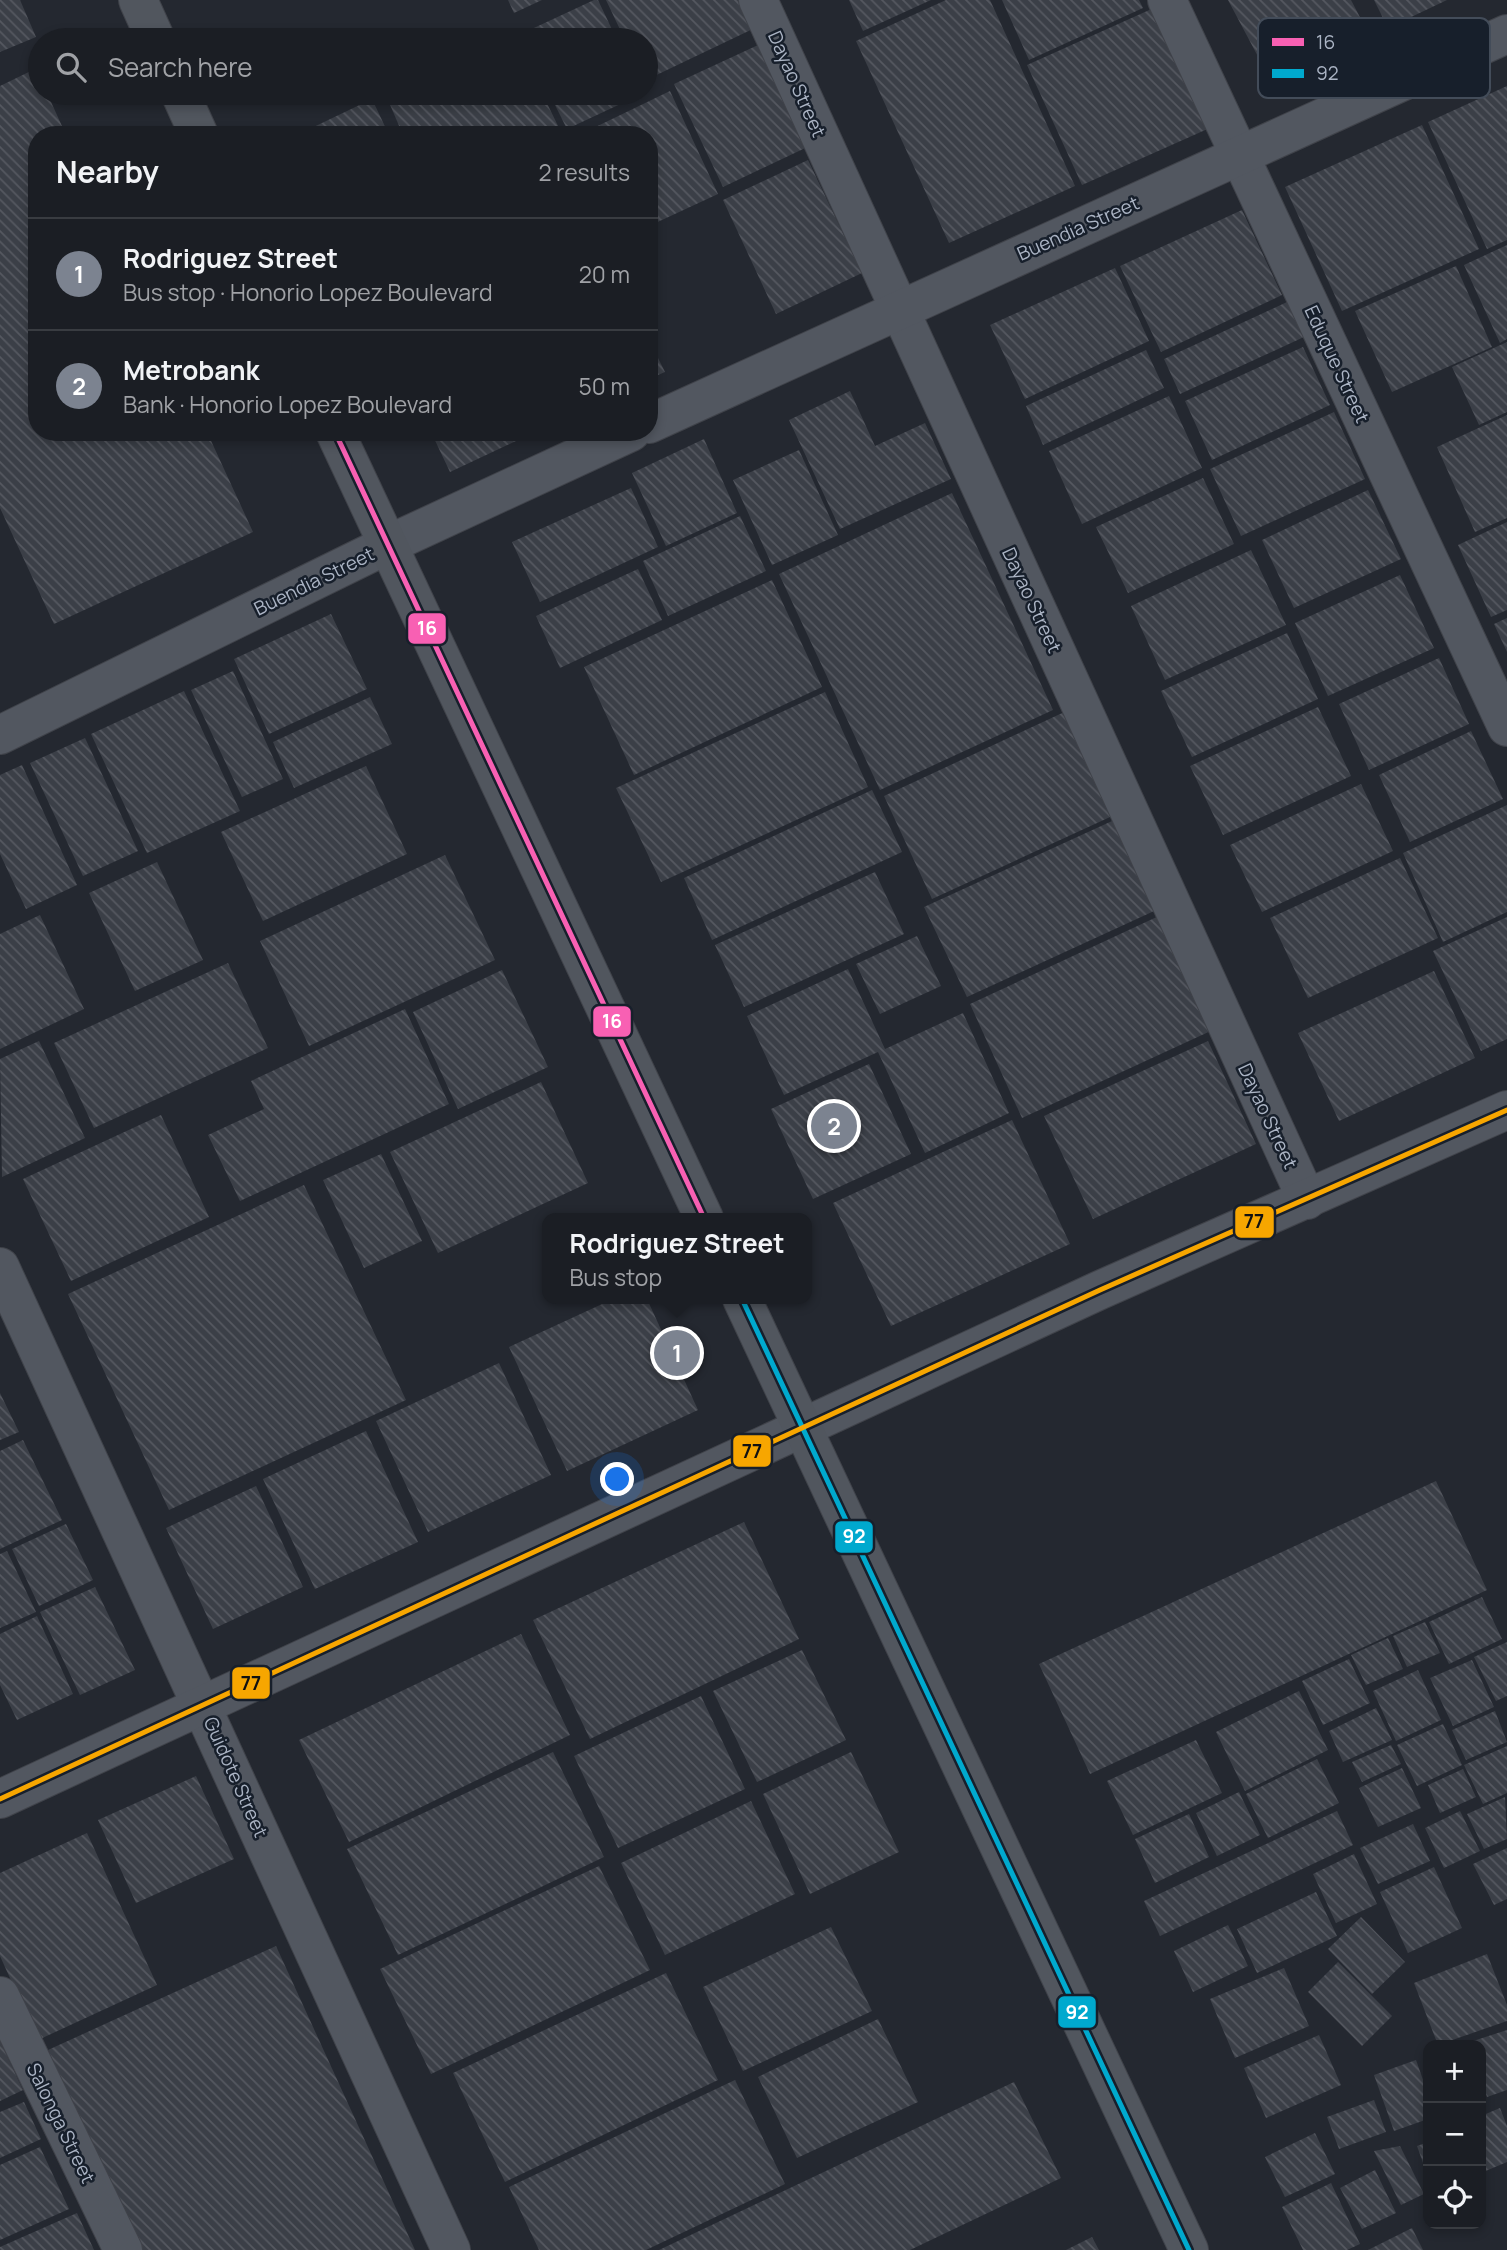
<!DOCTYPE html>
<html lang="en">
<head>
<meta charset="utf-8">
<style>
	:root { --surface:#1b1e24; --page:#24272c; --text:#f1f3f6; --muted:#a0a2a6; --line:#393c41; --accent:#7c8390 }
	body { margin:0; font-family:Manrope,sans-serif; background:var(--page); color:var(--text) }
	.controls { position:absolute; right:21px; bottom:21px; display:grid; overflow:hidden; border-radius:14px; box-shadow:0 4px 10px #0003 }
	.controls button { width:63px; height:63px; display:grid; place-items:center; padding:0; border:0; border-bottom:2px solid var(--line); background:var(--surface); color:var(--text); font:35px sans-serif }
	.you { position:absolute; left:618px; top:1480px; width:24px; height:24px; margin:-18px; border:5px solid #fff; border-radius:50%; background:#1a73e8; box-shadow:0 0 0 10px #1a73e833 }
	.badge { display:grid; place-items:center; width:46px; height:46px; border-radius:50%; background:var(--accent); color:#fff; font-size:23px; font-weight:700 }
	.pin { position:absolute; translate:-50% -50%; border:4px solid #fff; box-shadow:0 2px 7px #0006 }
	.popup { position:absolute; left:542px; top:1213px; width:270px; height:91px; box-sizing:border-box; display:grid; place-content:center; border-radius:14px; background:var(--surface); filter:drop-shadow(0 2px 5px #0005); font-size:23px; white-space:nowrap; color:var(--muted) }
	.popup b { font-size:26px; color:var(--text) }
	.popup::after { content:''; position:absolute; left:50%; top:100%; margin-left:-14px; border:14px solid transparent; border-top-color:var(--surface) }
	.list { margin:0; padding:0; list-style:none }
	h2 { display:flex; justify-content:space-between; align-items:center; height:91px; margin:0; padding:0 28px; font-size:30px }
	h2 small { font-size:23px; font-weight:400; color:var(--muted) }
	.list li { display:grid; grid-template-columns:46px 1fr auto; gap:21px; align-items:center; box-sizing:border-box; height:112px; padding:0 28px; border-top:2px solid var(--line) }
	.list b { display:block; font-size:26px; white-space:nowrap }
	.list p { margin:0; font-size:23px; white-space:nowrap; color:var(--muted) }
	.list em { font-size:23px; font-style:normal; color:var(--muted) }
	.icon { flex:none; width:38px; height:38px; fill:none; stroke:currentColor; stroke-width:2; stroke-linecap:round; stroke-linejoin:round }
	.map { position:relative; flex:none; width:1507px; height:2250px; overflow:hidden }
	.search { position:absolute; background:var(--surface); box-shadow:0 4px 10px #0003; left:28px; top:28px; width:630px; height:77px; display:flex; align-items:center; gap:18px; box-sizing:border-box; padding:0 24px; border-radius:38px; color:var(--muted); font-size:26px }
	.panel { position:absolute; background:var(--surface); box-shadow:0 4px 10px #0003; left:28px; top:126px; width:630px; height:315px; border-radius:28px }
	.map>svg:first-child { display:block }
</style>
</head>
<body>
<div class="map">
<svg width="1507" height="2250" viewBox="0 0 1507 2250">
	<defs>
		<pattern id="building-back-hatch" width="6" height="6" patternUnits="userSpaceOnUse" patternTransform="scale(1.75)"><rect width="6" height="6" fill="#3b3f47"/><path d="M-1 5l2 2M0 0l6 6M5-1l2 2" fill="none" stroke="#555860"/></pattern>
	</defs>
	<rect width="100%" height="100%" fill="#242830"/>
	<g fill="url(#building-back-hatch)">
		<path d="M0,0H20L36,37L0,52Z"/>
		<path d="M508,0H542L514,13Z"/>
		<path d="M594,0H598L617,40H524L521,34Z"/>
		<path d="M606,0H745L757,27L646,80V40H625Z"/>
		<path d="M849,0H931L863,31Z"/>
		<path d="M946,0H990L1075,186L949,243L856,41Z"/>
		<path d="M1002,0H1139L1143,8L1029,60Z"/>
		<path d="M1228,0H1351L1376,48L1280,98Z"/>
		<path d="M1374,0H1447L1388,28Z"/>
		<path d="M1156,7L1212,127L1082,185L1027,65Z"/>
		<path d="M513,32L517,40H494Z"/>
		<path d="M769,40L818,142L723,187L674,84Z"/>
		<path d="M35,69L40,79V93H47L66,135H37V432H207L253,532L54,624L0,508V86Z"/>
		<path d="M1507,86V240L1487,249L1428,122Z"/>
		<path d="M670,91L718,194L649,226V135H579Z"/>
		<path d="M385,93H542L559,128L545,135H403Z"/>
		<path d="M549,93H644L567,129Z"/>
		<path d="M372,99L389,135H297Z"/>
		<path d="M1422,125L1479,249L1342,311L1285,187Z"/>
		<path d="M808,160L862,273L776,314L723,200Z"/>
		<path d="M1242,210L1282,295L1161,352L1120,266Z"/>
		<path d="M1507,245V339L1500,343L1464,265Z"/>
		<path d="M1456,266L1492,347L1392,392L1355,311Z"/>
		<path d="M1115,268L1149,341L1025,399L990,325Z"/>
		<path d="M1287,302L1304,337L1180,394L1164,359Z"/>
		<path d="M649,340L665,372L649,379Z"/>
		<path d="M1507,342V412L1479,425L1452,367Z"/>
		<path d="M1303,347L1330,405L1212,460L1185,401Z"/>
		<path d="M1146,350L1164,388L1043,445L1026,406Z"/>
		<path d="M850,391L875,446L925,423L951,479L840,529L789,420Z"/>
		<path d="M1169,396L1202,468L1082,524L1049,451Z"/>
		<path d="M1334,412L1365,479L1241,536L1210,469Z"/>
		<path d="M1507,415V518L1475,532L1437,447Z"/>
		<path d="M431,432H535L450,472Z"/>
		<path d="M704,439L737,513L666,546L632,473Z"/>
		<path d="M799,450L838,535L772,565L733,480Z"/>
		<path d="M1203,478L1234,544L1128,593L1096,527Z"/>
		<path d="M631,488L658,547L540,602L512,542Z"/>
		<path d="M1368,490L1401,559L1294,608L1262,540Z"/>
		<path d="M952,493L1053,710L880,790L779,574Z"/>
		<path d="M740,516L766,571L668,616L643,561Z"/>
		<path d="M1507,522V610L1491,617L1458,545Z"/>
		<path d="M1251,550L1286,625L1165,680L1131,606Z"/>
		<path d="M638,569L662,620L560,668L536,616Z"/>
		<path d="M1400,575L1434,648L1328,696L1295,623Z"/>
		<path d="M772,580L822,687L634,775L584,667Z"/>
		<path d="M331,614L367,689L269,734L234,659Z"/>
		<path d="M1507,618V652L1494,624Z"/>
		<path d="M1287,633L1318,699L1192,757L1161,691Z"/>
		<path d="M1439,658L1469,724L1369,770L1339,704Z"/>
		<path d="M233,671L283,779L242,797L191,690Z"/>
		<path d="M184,691L240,811L147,853L91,734Z"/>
		<path d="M825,692L868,787L661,882L616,788Z"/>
		<path d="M370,697L392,744L294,788L273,742Z"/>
		<path d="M1318,707L1351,776L1223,835L1190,766Z"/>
		<path d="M1073,708L1121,812L932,899L884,796Z"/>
		<path d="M1471,731L1503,799L1410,842L1379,775Z"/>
		<path d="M85,738L138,851L83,876L30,763Z"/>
		<path d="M22,765L77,885L26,909L0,854V775Z"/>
		<path d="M366,766L407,854L263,921L221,832Z"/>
		<path d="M1361,784L1393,851L1262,912L1230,845Z"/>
		<path d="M872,790L902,852L712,940L684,878Z"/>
		<path d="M1507,805V912L1443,942L1403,853Z"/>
		<path d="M1123,816L1165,906L967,997L924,907Z"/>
		<path d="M445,855L495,960L309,1046L260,941Z"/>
		<path d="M1400,858L1438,938L1308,998L1270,918Z"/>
		<path d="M157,862L203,960L135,991L89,893Z"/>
		<path d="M875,872L904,934L744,1007L715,945Z"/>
		<path d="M40,915L84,1009L0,1049V934Z"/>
		<path d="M1161,915L1215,1029L1022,1118L970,1004Z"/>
		<path d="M1507,917V1039L1481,1051L1433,951Z"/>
		<path d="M917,936L941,986L880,1014L856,964Z"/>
		<path d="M228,963L268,1048L94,1128L54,1043Z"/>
		<path d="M848,969L885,1049L963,1013L1009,1113L925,1153L878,1052L784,1095L747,1016Z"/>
		<path d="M502,970L548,1067L458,1109L413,1012Z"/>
		<path d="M1434,971L1475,1058L1339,1121L1298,1033Z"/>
		<path d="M405,1009L449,1104L240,1201L208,1135L264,1109L251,1081Z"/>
		<path d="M39,1041L85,1138L2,1177L0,1059Z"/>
		<path d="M1208,1041L1256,1144L1093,1219L1044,1116Z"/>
		<path d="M869,1064L911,1154L813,1199L771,1109Z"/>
		<path d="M541,1082L588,1183L438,1253L390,1152Z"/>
		<path d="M161,1115L209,1217L71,1281L23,1179Z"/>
		<path d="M1012,1120L1070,1244L891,1326L833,1203Z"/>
		<path d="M381,1154L422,1241L364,1268L323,1180Z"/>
		<path d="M304,1185L406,1400L169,1510L68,1294Z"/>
		<path d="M613,1299H647L698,1410L567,1471L509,1347Z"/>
		<path d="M499,1363L551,1475L428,1532L376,1421Z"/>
		<path d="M0,1393L19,1432L0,1440Z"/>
		<path d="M366,1431L418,1542L315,1589L263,1479Z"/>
		<path d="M23,1440L62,1520L0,1549V1451Z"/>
		<path d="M1436,1481L1487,1590L1090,1774L1039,1664Z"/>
		<path d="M256,1486L303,1587L213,1629L166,1528Z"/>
		<path d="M744,1522L799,1639L590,1739L533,1620Z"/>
		<path d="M66,1524L93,1580L39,1606L12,1549Z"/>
		<path d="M7,1551L36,1612L0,1628V1554Z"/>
		<path d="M95,1587L135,1670L80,1695L40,1612Z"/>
		<path d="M1482,1597L1502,1639L1449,1664L1429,1622Z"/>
		<path d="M37,1616L73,1694L17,1720L0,1685V1634Z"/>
		<path d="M1425,1622L1440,1653L1407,1667L1393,1636Z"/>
		<path d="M521,1634L570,1735L349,1842L299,1740Z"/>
		<path d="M1388,1638L1403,1669L1366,1685L1351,1655Z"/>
		<path d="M1507,1642V1696L1496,1701L1474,1657Z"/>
		<path d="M802,1650L846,1740L757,1782L713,1691Z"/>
		<path d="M1349,1659L1370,1703L1323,1725L1302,1681Z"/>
		<path d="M1472,1660L1494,1707L1453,1726L1430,1678Z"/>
		<path d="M1418,1670L1441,1720L1396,1741L1373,1691Z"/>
		<path d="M1299,1691L1328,1750L1245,1791L1216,1732Z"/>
		<path d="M701,1696L745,1789L618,1848L574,1756Z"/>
		<path d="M1376,1708L1392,1740L1343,1762L1329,1731Z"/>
		<path d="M1495,1711L1507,1742L1466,1760L1452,1730Z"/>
		<path d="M1443,1724L1462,1765L1417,1786L1397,1745Z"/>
		<path d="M1196,1740L1222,1793L1133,1835L1107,1781Z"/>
		<path d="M1391,1745L1401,1764L1362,1782L1352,1762Z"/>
		<path d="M1507,1746V1793L1483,1804L1464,1765Z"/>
		<path d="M553,1752L604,1857L398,1955L347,1849Z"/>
		<path d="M851,1752L899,1852L810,1894L763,1794Z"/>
		<path d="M1317,1759L1339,1803L1268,1838L1246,1794Z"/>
		<path d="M1402,1768L1421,1808L1378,1827L1359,1788Z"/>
		<path d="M1463,1769L1476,1797L1440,1813L1428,1785Z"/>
		<path d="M196,1776L234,1859L136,1903L98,1820Z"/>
		<path d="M1239,1792L1260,1835L1217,1856L1196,1813Z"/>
		<path d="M1505,1797L1507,1839L1484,1849L1467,1814Z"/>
		<path d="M751,1801L795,1894L665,1955L621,1863Z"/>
		<path d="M1337,1811L1353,1845L1160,1936L1144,1901Z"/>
		<path d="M1460,1811L1480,1851L1444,1868L1425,1828Z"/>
		<path d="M1189,1814L1209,1857L1155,1883L1135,1839Z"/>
		<path d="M1413,1824L1430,1861L1378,1884L1360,1848Z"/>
		<path d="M87,1833L157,1985L38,2040L0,1956V1873Z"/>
		<path d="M1507,1848V1899L1494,1905L1473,1864Z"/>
		<path d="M1354,1854L1377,1904L1336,1923L1313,1874Z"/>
		<path d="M599,1866L650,1970L431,2074L380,1969Z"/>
		<path d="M1434,1867L1462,1928L1408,1953L1380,1892Z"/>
		<path d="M1316,1892L1337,1936L1257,1973L1237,1929Z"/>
		<path d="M1361,1917L1405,1962L1372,1994L1328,1949Z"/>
		<path d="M1228,1925L1248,1966L1193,1992L1174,1951Z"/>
		<path d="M831,1927L872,2011L743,2071L703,1987Z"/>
		<path d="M276,1946L415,2250H140L48,2050Z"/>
		<path d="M1487,1954L1507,2005V2021L1438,2045L1414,1983Z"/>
		<path d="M1338,1962L1392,2016L1362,2046L1308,1992Z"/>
		<path d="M1284,1968L1309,2026L1235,2058L1210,1999Z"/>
		<path d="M666,1973L718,2080L505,2182L453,2073Z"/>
		<path d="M878,2019L918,2102L797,2158L758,2077Z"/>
		<path d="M1507,2030V2090L1487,2097L1481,2080V2045L1467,2043Z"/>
		<path d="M1319,2035L1341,2085L1266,2118L1244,2068Z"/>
		<path d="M0,2041L23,2090L0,2101Z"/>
		<path d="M1416,2060L1428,2094V2119L1394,2131L1374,2075Z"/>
		<path d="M735,2080L785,2184L646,2250H539L509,2187Z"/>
		<path d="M1014,2082L1061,2178L910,2250H659Z"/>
		<path d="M1374,2100L1386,2132L1339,2149L1327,2117Z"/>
		<path d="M24,2102L41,2139L0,2158V2112Z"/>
		<path d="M1500,2108L1507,2126V2162L1481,2173V2116Z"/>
		<path d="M1315,2133L1335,2174L1285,2197L1265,2157Z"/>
		<path d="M1428,2142V2177L1417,2146Z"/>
		<path d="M1400,2146L1424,2194L1401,2205L1374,2151Z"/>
		<path d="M40,2147L69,2209L0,2240V2165Z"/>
		<path d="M1375,2170L1396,2213L1362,2229L1340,2188Z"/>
		<path d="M1331,2183L1360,2244L1347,2250H1303L1282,2207Z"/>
		<path d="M77,2213L94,2250H0V2247Z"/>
		<path d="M1412,2228L1423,2250H1368Z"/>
		<path d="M1092,2237L1099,2250H1066Z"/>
	</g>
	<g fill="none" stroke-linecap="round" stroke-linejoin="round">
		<g stroke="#40434a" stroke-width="40">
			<g id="minor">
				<path d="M758,0L1307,1200"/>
				<path d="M1167,0L1507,727"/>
				<path d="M649,424L1507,34"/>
				<path d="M0,735L387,545L631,432"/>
				<path d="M0,1267L451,2250"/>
				<path d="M0,1996L123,2250"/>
			</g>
		</g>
		<g stroke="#40434a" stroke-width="40">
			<path id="tertiary" d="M0,1799L1100,1290L1507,1110"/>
		</g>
		<g stroke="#40434a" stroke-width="40">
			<g id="secondary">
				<path d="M138,0L156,40"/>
				<path d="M180,93L199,135"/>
				<path d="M335,432L704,1218"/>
				<path d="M742,1299L1189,2250"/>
			</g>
		</g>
		<use href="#minor" stroke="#525760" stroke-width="38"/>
		<use href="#tertiary" stroke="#525760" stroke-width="38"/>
		<use href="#secondary" stroke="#51565e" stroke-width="38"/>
		<g stroke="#171f2b" stroke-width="10">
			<path id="bus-1" d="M335,432L704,1218"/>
		</g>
		<g stroke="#171f2b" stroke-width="10">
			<path id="bus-2" d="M742,1299L1189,2250"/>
		</g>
		<g stroke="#171f2b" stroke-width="10">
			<path id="bus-3" d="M0,1799L1100,1290L1507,1110"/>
		</g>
		<use href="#bus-1" stroke="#f860b3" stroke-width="5"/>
		<use href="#bus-2" stroke="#00a9ce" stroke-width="5"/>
		<use href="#bus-3" stroke="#f7a600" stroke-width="5"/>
	</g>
	<g text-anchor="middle" stroke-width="5" stroke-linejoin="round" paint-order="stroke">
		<g font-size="19" fill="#abb4c4" stroke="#171f2b">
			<text transform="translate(797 84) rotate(66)" y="7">Dayao Street</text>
			<text transform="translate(1078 228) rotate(-24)" y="7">Buendia Street</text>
			<text transform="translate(1337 364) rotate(65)" y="7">Eduque Street</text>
			<text transform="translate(314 581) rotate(-26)" y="7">Buendia Street</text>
			<text transform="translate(1032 600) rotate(65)" y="7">Dayao Street</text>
			<text transform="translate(1268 1116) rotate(65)" y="7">Dayao Street</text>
			<text transform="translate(236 1777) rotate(66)" y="7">Guidote Street</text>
			<text transform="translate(61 2123) rotate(64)" y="7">Salonga Street</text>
		</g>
	</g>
	<rect x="1258" y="18" width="232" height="80" rx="10" fill="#171f2b" stroke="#434c59" stroke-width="2"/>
	<rect x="1272" y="38" width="32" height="8" fill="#f860b3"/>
	<rect x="1272" y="69" width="32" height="9" fill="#00a9ce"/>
	<g font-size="19" fill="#abb4c4">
		<text x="1316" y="49">16</text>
		<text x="1316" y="80">92</text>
	</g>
	<g stroke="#171f2b" stroke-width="2.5">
		<rect x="407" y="612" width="40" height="33" rx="7" fill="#f860b3"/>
		<rect x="592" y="1005" width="40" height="33" rx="7" fill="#f860b3"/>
		<rect x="1234" y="1205" width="41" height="34" rx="7" fill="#f7a600"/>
		<rect x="732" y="1434" width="40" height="34" rx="7" fill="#f7a600"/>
		<rect x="834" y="1520" width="40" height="34" rx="7" fill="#00a9ce"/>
		<rect x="231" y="1666" width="40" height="34" rx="7" fill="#f7a600"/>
		<rect x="1057" y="1995" width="40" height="34" rx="7" fill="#00a9ce"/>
	</g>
	<g font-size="19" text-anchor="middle" font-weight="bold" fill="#fff">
		<text x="427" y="635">16</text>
		<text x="612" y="1028">16</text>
		<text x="854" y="1543">92</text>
		<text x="1077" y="2019">92</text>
	</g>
	<g font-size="19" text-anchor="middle" font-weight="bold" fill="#111">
		<text x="1254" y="1228">77</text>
		<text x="752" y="1458">77</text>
		<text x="251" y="1690">77</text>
	</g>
</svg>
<div class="controls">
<button>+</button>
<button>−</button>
<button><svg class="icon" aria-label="locate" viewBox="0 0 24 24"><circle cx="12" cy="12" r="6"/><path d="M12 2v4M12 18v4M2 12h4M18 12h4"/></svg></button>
</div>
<div class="you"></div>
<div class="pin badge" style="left:677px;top:1353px">1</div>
<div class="popup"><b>Rodriguez Street</b>Bus stop</div>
<div class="pin badge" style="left:834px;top:1126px">2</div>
<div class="search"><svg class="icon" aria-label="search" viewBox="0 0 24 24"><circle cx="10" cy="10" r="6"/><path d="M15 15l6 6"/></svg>Search here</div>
<section class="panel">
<h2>Nearby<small>2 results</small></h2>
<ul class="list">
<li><span class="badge">1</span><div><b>Rodriguez Street</b><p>Bus stop · Honorio Lopez Boulevard</p></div><em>20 m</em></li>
<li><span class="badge">2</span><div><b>Metrobank</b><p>Bank · Honorio Lopez Boulevard</p></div><em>50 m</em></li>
</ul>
</section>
</div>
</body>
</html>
